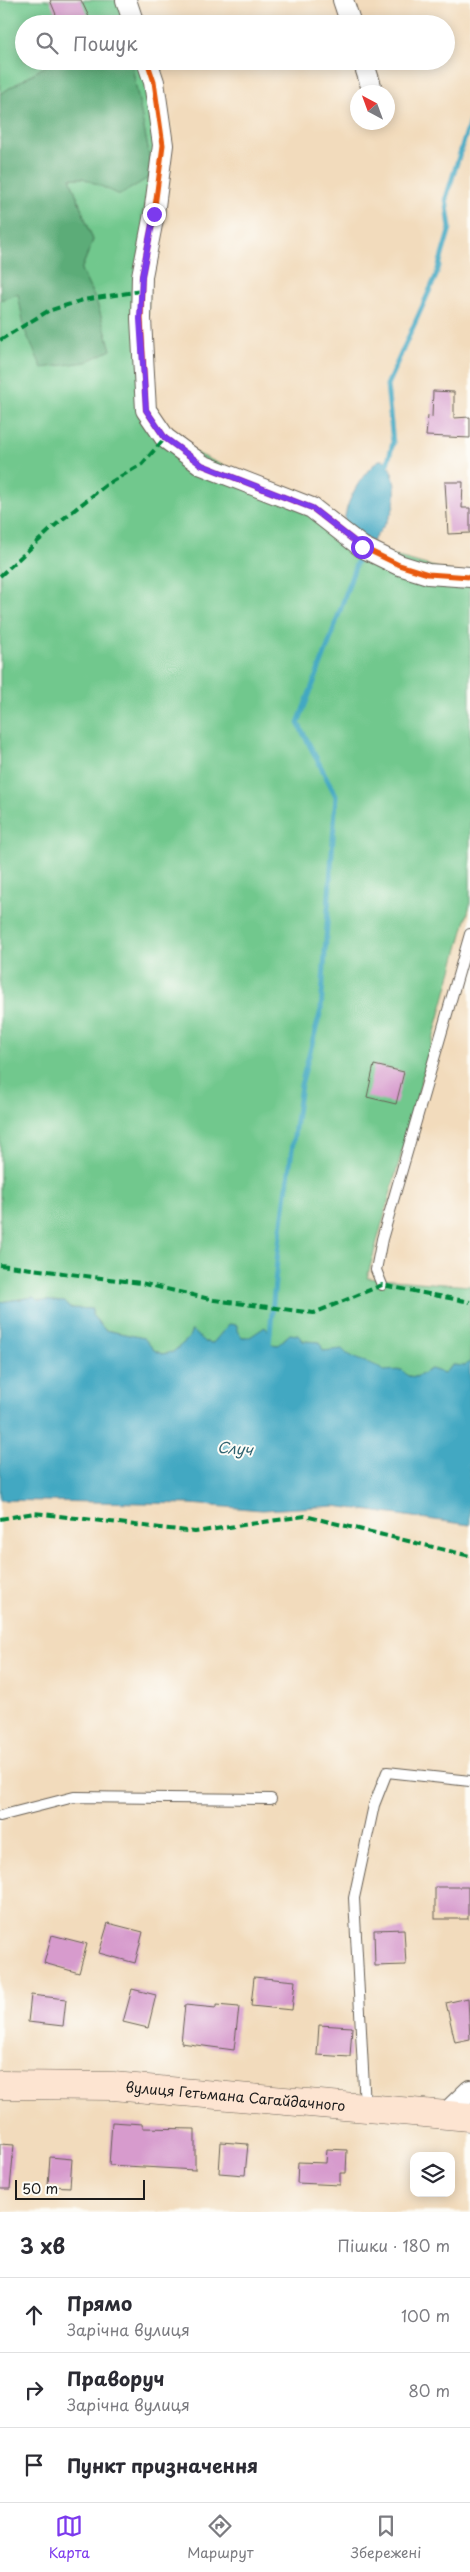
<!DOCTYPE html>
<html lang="uk">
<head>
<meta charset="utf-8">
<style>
	:root { --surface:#fff; --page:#f2f2f3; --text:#2b2b33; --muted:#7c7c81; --line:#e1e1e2; --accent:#7c3aed }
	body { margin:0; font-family:"Playpen Sans",sans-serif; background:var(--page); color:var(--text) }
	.controls { position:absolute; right:15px; bottom:15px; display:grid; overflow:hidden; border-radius:10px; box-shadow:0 2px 12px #0003 }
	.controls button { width:45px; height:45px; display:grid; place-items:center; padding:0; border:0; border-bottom:1px solid var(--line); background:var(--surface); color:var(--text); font:25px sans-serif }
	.compass { position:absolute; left:350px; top:85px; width:45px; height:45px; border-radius:50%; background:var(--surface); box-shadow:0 2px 12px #0003; rotate:319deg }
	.scale { position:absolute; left:15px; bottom:12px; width:130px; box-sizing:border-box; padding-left:5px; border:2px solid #1c1c1c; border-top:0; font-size:14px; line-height:18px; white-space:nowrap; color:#1c1c1c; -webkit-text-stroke:4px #fdfcf7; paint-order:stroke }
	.stop { position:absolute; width:15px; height:15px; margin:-11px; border:4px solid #7c3aed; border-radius:50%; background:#fff }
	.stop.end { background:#7c3aed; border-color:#fff; box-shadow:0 1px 5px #0008 }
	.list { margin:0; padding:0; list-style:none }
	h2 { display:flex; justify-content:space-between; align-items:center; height:65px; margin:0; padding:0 20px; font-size:21px }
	h2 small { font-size:16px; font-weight:400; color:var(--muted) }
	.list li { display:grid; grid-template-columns:32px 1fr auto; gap:15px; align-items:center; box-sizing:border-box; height:75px; padding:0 20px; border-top:1px solid var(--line) }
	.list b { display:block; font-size:19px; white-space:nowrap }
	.list p { margin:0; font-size:16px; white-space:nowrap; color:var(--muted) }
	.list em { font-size:16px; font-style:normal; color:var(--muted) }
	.icon { flex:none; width:28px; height:28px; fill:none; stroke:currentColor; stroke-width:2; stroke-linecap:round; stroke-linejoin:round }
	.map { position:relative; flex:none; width:470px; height:2212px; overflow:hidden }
	.search { position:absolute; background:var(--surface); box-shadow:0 2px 12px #0003; left:15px; right:15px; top:15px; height:55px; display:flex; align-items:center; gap:12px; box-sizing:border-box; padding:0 18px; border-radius:28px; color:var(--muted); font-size:19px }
	.sheet { height:290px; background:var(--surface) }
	nav { display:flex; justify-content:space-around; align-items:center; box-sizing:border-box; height:70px; border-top:1px solid var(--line); background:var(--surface); font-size:14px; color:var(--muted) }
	nav a { display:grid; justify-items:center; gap:2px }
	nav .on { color:var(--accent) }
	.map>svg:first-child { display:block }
</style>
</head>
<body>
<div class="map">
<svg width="470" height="2212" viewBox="0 0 470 2212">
	<rect width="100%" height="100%" fill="#fdfcf7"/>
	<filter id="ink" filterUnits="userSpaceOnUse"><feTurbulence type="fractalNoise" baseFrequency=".02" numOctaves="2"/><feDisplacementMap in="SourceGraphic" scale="10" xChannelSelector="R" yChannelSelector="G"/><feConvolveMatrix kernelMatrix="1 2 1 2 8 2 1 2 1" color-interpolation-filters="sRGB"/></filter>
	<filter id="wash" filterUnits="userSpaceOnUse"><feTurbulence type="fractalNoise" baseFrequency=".0096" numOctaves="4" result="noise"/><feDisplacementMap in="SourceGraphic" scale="20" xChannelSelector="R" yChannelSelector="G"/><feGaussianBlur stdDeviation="1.12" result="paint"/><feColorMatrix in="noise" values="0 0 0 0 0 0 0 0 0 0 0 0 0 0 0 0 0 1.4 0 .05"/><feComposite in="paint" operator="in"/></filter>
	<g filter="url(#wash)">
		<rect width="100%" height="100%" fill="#f2dbbc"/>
		<g fill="#71c88d" stroke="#467254">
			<path d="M0,0H126L122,20L116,24H24V61H54L0,94Z"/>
			<path d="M131,61H147L163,145L142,377L165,438L312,508L362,547L470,577V905L367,1278L470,1286V1361L465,1366L453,1365L444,1373L431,1369L416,1377L408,1376L402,1370L383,1372L377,1366L322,1351L320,1342L303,1341L290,1334L278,1345C265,1344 255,1337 242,1337L237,1331L213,1343L188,1339L173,1352L162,1354L154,1350L143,1338L105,1330L92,1315V1309L70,1308L64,1302L36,1300L34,1297L0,1302V300L18,294L26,331L111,350L97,303L81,270L93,240L70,178H83L120,194L153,175Z"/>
		</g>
		<path fill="#5cac78" stroke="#3c644a" d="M54,61H131L153,175L120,195L83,178H70L93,240L81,270L97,303L111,350L86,362L42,368L25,331L18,294L0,300V94Z"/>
		<g fill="#42a8c2" stroke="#2f626f">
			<path d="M379,460H384C396,471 398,496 392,512C388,522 378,533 372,542L344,526C344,503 361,474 379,460Z"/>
			<path d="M34,1297L37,1300L65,1302L70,1308L92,1309V1315L105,1330L144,1338L154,1350L162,1354L173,1352L188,1339L192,1330L205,1342L213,1343L229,1324L237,1325V1331L242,1337H250L265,1327L270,1333V1344L278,1345L290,1334L298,1335L303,1341L320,1342L323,1351L342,1349C355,1364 371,1359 383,1371L402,1370L408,1376L416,1377L431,1369L444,1373L453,1365L465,1366L470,1361V1525L335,1506L262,1510L190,1504L0,1500V1302Z"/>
		</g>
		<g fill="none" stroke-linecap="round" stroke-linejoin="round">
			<g stroke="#42a8c2" stroke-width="5">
				<path d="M386,468L393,443L387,385L436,276L450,228L446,198L470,121"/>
				<path d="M269,1344L278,1251L301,1085L321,1010L336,796L298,723L329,643L359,555"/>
			</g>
		</g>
		<g id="blocks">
			<g fill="#d79bcd">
				<path d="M50,0H81L90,19L80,24H60Z"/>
				<path d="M433,391L454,392V418L470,417V438L426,436L428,416L432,417Z"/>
				<path d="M445,482H463L462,508H470V533L448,534Z"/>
				<path d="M374,1065L404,1072L396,1104L367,1097Z"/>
				<rect x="435" y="1887" width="33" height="32"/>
				<path d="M108,1923L143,1932L135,1963L99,1953Z"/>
				<path d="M404,1929L406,1965L375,1966L374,1930Z"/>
				<path d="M52,1935L87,1944L79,1973L44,1963Z"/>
				<path d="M254,1977L295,1981L292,2010L251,2006Z"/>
				<path d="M132,1989L156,1995L148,2028L123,2022Z"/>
				<path d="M31,1995L66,1999L63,2026L28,2022Z"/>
				<path d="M468,1998L470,2039L455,2042L446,2003Z"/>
				<path d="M185,2005L216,2008V2005L239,2007L234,2050L181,2043Z"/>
				<path d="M319,2025L352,2027L350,2057L317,2055Z"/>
				<path d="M112,2122L143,2124V2128L195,2129V2170L109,2165Z"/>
				<path d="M221,2142L248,2144L245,2175L219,2173Z"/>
				<path d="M0,2144L14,2145L10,2189H0Z"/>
				<path d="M327,2149L347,2150L346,2173H340V2185L297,2183L298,2162L326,2163Z"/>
				<path d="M50,2157L72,2159L70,2187L48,2186Z"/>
			</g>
		</g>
	</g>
	<g filter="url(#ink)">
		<use href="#blocks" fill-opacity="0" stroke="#675f54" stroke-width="1"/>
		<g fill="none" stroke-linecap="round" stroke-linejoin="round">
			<g stroke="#675f54" stroke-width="12">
				<g id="lane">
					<path d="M382,1285L376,1270L382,1239L470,934"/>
					<path d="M0,1816L74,1797L271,1799"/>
					<path d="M365,2107L354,1898L374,1805L387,1772L470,1781"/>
				</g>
			</g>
			<g stroke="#675f54" stroke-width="22">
				<g id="street">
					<path d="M126,0L134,24"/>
					<path d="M343,0L351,24"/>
					<path d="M147,61L154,82L163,145L154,214L142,276L141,319L146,410L165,438L202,465L312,508L362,547L399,565L428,574L470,577"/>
					<path d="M363,61L373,92"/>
					<path d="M444,2115L470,2090"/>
				</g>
			</g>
			<g stroke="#675f54" stroke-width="29">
				<g id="secondary">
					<path id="s1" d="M0,2085L113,2086L470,2117"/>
				</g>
			</g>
			<use href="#lane" stroke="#fff" stroke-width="10"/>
			<use href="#street" stroke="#fff" stroke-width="20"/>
			<use href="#secondary" stroke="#fde4d1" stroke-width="28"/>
			<g stroke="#00873e" stroke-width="4" stroke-dasharray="8 4" stroke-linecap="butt">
				<path d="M0,340L48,311L83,300L141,291"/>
				<path d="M0,576L59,522L106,485L142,464L165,438"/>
				<path d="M0,1265L141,1283L214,1300L314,1313L382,1285L470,1302"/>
				<path d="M0,1519L34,1513L195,1532L305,1516L470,1556"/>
			</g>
			<g stroke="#fdfcf7" stroke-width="8">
				<path id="cycleway" d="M147,61L154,82L163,145L154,214L142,276L141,319L146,410L165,438L202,465L312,508L362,547L399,565L428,574L470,577"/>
			</g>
			<use href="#cycleway" stroke="#e8590c" stroke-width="5"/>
		</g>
	</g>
	<g fill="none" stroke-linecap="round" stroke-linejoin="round" filter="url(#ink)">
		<path stroke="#7c3aed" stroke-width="6" d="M154,214L142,276L140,319L146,410L165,438L202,465L312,508L362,547"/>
	</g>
	<g text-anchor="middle" stroke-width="4" stroke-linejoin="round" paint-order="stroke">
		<g font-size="14" fill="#1c1c1c" stroke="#fdfcf7">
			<text dy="5" stroke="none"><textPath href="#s1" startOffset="236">вулиця Гетьмана Сагайдачного</textPath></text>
		</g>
		<g font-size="15" font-style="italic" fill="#2f626f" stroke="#fdfcf7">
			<text transform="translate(235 1449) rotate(5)" y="5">Случ</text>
		</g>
	</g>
</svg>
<div class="controls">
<button><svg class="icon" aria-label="layers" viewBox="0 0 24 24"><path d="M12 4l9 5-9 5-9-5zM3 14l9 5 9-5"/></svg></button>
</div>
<svg class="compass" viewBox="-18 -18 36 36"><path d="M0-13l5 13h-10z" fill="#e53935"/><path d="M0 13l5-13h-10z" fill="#7c7c81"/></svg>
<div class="scale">50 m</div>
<div class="stop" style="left:362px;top:547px"></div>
<div class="stop end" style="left:154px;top:214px"></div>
<div class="search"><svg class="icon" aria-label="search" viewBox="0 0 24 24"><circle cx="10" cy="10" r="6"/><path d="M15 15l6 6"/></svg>Пошук</div>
</div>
<section class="sheet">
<h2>3 хв<small>Пішки · 180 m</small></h2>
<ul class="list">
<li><svg class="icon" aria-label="ahead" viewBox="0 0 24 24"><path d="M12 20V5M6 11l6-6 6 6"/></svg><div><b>Прямо</b><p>Зарічна вулиця</p></div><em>100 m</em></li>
<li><svg class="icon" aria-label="right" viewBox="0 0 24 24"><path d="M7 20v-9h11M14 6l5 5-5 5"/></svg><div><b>Праворуч</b><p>Зарічна вулиця</p></div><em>80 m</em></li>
<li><svg class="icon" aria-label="arrive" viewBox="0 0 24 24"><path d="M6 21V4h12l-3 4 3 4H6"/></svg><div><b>Пункт призначення</b></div></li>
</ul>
</section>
<nav>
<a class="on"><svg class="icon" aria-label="map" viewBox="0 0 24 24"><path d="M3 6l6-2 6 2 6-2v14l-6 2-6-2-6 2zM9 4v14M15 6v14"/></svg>Карта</a>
<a><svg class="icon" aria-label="directions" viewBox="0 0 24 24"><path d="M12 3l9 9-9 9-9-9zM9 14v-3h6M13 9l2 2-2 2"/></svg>Маршрут</a>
<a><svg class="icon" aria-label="saved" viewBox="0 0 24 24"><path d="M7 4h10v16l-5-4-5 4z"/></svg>Збережені</a>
</nav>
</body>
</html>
